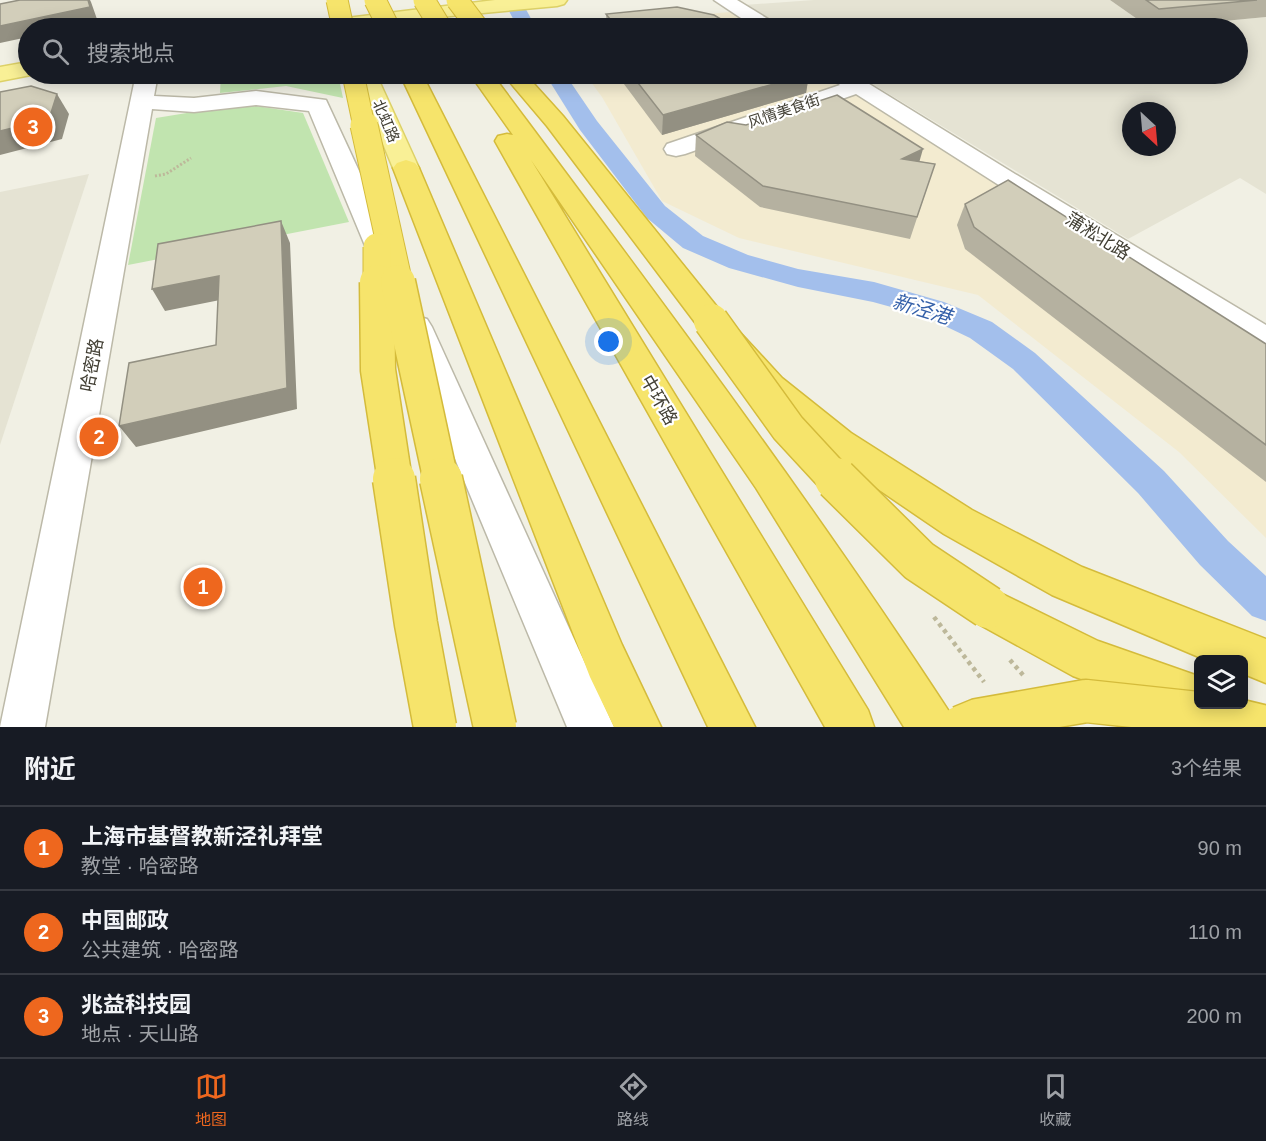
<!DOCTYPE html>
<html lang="zh">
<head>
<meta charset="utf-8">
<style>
	:root { --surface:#171b24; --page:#20242c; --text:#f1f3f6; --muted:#9ea1a6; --line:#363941; --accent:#ee671e }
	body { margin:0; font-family:Helvetica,"Noto Sans SC",sans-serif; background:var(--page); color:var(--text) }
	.controls { position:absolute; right:18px; bottom:18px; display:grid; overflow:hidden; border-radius:9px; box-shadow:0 3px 15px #0003 }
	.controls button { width:54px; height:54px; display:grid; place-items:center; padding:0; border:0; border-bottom:2px solid var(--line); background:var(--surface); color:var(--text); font:30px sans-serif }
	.compass { position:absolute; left:1122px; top:102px; width:54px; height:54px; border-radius:50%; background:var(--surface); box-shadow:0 3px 15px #0003; rotate:154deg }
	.you { position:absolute; left:609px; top:342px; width:21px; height:21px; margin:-15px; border:4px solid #fff; border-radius:50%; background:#1a73e8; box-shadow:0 0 0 9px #1a73e833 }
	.badge { display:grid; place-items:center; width:39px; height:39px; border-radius:50%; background:var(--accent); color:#fff; font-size:20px; font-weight:700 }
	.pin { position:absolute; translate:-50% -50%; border:3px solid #fff; box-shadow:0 2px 6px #0006 }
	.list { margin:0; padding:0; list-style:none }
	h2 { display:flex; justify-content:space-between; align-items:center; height:78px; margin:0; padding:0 24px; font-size:26px }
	h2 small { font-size:20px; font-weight:400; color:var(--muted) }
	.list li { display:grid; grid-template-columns:39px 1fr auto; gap:18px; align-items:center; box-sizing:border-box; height:84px; padding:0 24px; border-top:2px solid var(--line) }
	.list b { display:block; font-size:22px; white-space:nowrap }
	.list p { margin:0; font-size:20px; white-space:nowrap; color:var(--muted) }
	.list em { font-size:20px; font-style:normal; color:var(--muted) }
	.icon { flex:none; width:33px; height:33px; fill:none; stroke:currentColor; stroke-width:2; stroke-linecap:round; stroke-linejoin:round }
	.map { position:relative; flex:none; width:1266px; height:727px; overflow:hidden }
	.search { position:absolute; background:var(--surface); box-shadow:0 3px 15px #0003; left:18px; right:18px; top:18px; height:66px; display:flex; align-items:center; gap:15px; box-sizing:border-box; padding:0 21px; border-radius:33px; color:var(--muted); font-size:22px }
	.sheet { height:330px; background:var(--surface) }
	nav { display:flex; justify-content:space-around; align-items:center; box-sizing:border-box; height:84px; border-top:2px solid var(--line); background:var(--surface); font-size:16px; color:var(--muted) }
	nav a { display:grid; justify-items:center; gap:3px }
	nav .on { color:var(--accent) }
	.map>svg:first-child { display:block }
</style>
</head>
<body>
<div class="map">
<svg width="1266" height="727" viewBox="0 0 1266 727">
	<rect width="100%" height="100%" fill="#f1f0e4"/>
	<g fill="#e5e3d3" fill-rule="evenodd">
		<path d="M814,0H1110L1150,28L1266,17V194L1240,178L1128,239L856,74H1238V28H782L744,5ZM1131,111H1167V147H1131Z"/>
		<path d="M89,174L0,445V192Z"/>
	</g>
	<g fill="#f3ebd0">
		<path d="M730,12L757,28H551Z"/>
		<path d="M585,74H830L1266,349V538L1179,452L978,295L739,238L662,201L602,97Z"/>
	</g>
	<g fill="#c1e4af">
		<path d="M221,74H338L343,98L286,86L220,93Z"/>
		<path d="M242,104L303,113L349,222L128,265L156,118Z"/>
	</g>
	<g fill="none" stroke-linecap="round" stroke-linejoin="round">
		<g fill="#a3bfec" fill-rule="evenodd">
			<path d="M503,0H521L536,28H518Z"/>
			<path d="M545,74H565L597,121L665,206L703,236L748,255L798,269L874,282L944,302L992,322L1035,353L1164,471L1228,541L1266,576V621L1252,616L1200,565L1138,493L1013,369L970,338L924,316L873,302L798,287L729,268L683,248L647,218L580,130Z"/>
		</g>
		<g stroke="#bcb9a8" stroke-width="3">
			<g id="minor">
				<path d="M714,0H737L776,24L779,28H756Z"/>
				<path d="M136,74H158L154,96L194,98L256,91L326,100L406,272L401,279L391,282L381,279L376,272L309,111L256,105L194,112L152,109L45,727H0Z"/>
				<path d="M828,74H853L1015,174L1266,325V352L1255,348L856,94L685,154L676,156L667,154L664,149L667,144L840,85Z"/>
				<path d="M416,316L427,319L432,327L614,727H567L400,327L405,319Z"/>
			</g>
		</g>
		<g stroke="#ddd167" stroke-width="3">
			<g id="major">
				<path d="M495,0H567L564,4L557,6L440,17L355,28H304L307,24L314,22Z"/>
				<path d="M28,62V74H36L0,81V67Z"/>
				<path d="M354,74H376L419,168L415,173L406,176L397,173L393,168Z"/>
			</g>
		</g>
		<g stroke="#d4bb3b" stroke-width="3">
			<g id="highway">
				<path d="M400,74H422L755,727H708Z"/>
				<path d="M470,74H492C648,283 805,491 948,710L954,727H904L756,488L531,160L868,710L874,727H825L495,141L498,136L507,134L513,135Z"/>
				<path d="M503,74H525L563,116L722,313L782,378L851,433L972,510L1082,567L1266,639V683L1244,674V660H1206L1052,595L944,534L825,453L758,396L700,329L547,126Z"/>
				<path d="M406,160L415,163L419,168L622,645L661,727H614L590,677L393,168L397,163Z"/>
				<path d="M988,587L1098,641L1198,676V704H1219L1214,715L1198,722L1073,676L973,621L967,607L973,593Z"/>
			</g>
		</g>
		<path stroke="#bdb89a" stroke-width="3" stroke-dasharray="2 2" stroke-linecap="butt" d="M155,176L166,174L191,158"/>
		<g stroke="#bdb89a" stroke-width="4.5" stroke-dasharray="4 4" stroke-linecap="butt">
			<path d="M934,617L984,682"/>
			<path d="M1010,660L1023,675"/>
		</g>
		<use href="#minor" fill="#fff" fill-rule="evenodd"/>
		<use href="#major" fill="#f9f096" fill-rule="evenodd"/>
		<use href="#highway" fill="#f6e46b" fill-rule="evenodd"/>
		<g stroke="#d4bb3b" stroke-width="23" stroke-linecap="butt">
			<g id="highway-bridge-far3">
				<path d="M337,0L343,28"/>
				<path d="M375,0L389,28"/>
				<path d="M424,0L441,28"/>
				<path d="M457,0L478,28"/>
				<path d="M353,74L364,126"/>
			</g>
		</g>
		<g stroke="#d4bb3b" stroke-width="29" stroke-linecap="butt">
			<g id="highway-bridge-far2">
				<path d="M364,125L399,284"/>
				<path d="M377,247V284"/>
			</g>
		</g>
		<g stroke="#d4bb3b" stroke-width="37" stroke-linecap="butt">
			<g id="highway-bridge-far1">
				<path d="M377,282L378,370L395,481"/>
				<path d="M398,282L441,481"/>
				<path d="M711,321L788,428L837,481"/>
			</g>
		</g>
		<g stroke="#d4bb3b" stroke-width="45" stroke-linecap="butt">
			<g id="highway-bridge">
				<path d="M394,479L416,624L435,727"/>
				<path d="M441,479L495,727"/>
				<path d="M836,479L919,561L988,607"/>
				<path d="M961,727L978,720L1086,701L1216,715L1266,727"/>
			</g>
		</g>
		<use href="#highway-bridge-far3" stroke="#f6e46b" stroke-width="21"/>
		<use href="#highway-bridge-far2" stroke="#f6e46b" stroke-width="27"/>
		<use href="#highway-bridge-far1" stroke="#f6e46b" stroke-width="34"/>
		<use href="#highway-bridge" stroke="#f6e46b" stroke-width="42"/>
	</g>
	<g fill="#b5b1a0">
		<path d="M1110,0H1266V17L1150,28Z"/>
		<path d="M606,14L736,28H607Z"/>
		<path d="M618,74H809L806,93L662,135L618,76Z"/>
		<path d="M696,135L919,161L935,164L910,239L760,207L695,156Z"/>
		<path d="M965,204L1266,344V482L965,249L957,225Z"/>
	</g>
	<g fill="#939082">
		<path d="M88,0H90L91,2L98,22L68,28H28V37L0,43V26Z"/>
		<path d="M809,74L806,93L662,135L663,115Z"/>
		<path d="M57,94L69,114L62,139L0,155V131Z"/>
		<path d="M923,149L917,170L902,159Z"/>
		<path d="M281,221L290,243L297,409L136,447L119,426L287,388Z"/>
		<path d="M219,276L230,298L165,311L152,289Z"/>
	</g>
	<g fill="#d2ceba" stroke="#939082" stroke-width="1.5">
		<path d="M20,0H88L90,7L0,26V4Z"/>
		<path d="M1146,0H1257L1159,9Z"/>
		<path d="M677,7L714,15L736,28H617L606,14Z"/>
		<path d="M631,74H809L663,115Z"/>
		<path d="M31,86L57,94L49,119L0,131V92Z"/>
		<path d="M837,95L923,149L902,159L935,164L917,217L763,186L696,135L727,122L746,125Z"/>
		<path d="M1008,180L1266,344V445L974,227L965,204Z"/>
		<path d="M281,221L287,388L119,426L129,363L216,345L219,276L152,289L158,244Z"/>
	</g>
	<g text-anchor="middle" stroke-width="4.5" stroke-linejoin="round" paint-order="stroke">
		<g font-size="15" fill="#434035" stroke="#fff">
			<text transform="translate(784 111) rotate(-19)" y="5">风情美食街</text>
			<text transform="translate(386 121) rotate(67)" y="5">北虹路</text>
		</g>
		<g font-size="18" fill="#434035" stroke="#fff">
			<text transform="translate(1098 236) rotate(32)" y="6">蒲淞北路</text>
			<text transform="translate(92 365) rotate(-79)" y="6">哈密路</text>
			<text transform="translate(659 400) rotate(60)" y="6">中环路</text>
		</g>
		<g font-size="20" font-style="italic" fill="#3460a9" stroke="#fff">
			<text transform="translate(922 309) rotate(17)" y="7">新泾港</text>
		</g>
	</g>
</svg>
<div class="controls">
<button><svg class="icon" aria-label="layers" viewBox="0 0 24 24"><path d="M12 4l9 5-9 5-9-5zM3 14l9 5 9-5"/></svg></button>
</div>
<svg class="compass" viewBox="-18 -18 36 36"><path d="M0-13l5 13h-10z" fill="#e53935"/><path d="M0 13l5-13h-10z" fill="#9ea1a6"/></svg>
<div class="you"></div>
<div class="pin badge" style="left:203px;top:587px">1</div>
<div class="pin badge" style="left:99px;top:437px">2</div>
<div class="pin badge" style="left:33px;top:127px">3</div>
<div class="search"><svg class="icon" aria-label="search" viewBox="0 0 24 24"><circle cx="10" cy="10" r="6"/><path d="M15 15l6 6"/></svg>搜索地点</div>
</div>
<section class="sheet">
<h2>附近<small>3个结果</small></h2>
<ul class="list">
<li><span class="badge">1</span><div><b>上海市基督教新泾礼拜堂</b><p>教堂 · 哈密路</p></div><em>90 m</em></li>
<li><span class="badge">2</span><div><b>中国邮政</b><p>公共建筑 · 哈密路</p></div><em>110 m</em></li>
<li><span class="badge">3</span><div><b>兆益科技园</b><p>地点 · 天山路</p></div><em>200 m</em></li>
</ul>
</section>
<nav>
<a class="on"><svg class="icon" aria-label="map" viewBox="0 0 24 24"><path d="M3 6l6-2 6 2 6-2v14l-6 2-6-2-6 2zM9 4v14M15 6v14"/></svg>地图</a>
<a><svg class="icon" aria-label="directions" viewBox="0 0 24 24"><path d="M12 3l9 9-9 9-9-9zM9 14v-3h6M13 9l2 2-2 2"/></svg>路线</a>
<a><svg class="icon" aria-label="saved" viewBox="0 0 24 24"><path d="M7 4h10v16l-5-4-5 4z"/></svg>收藏</a>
</nav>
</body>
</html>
